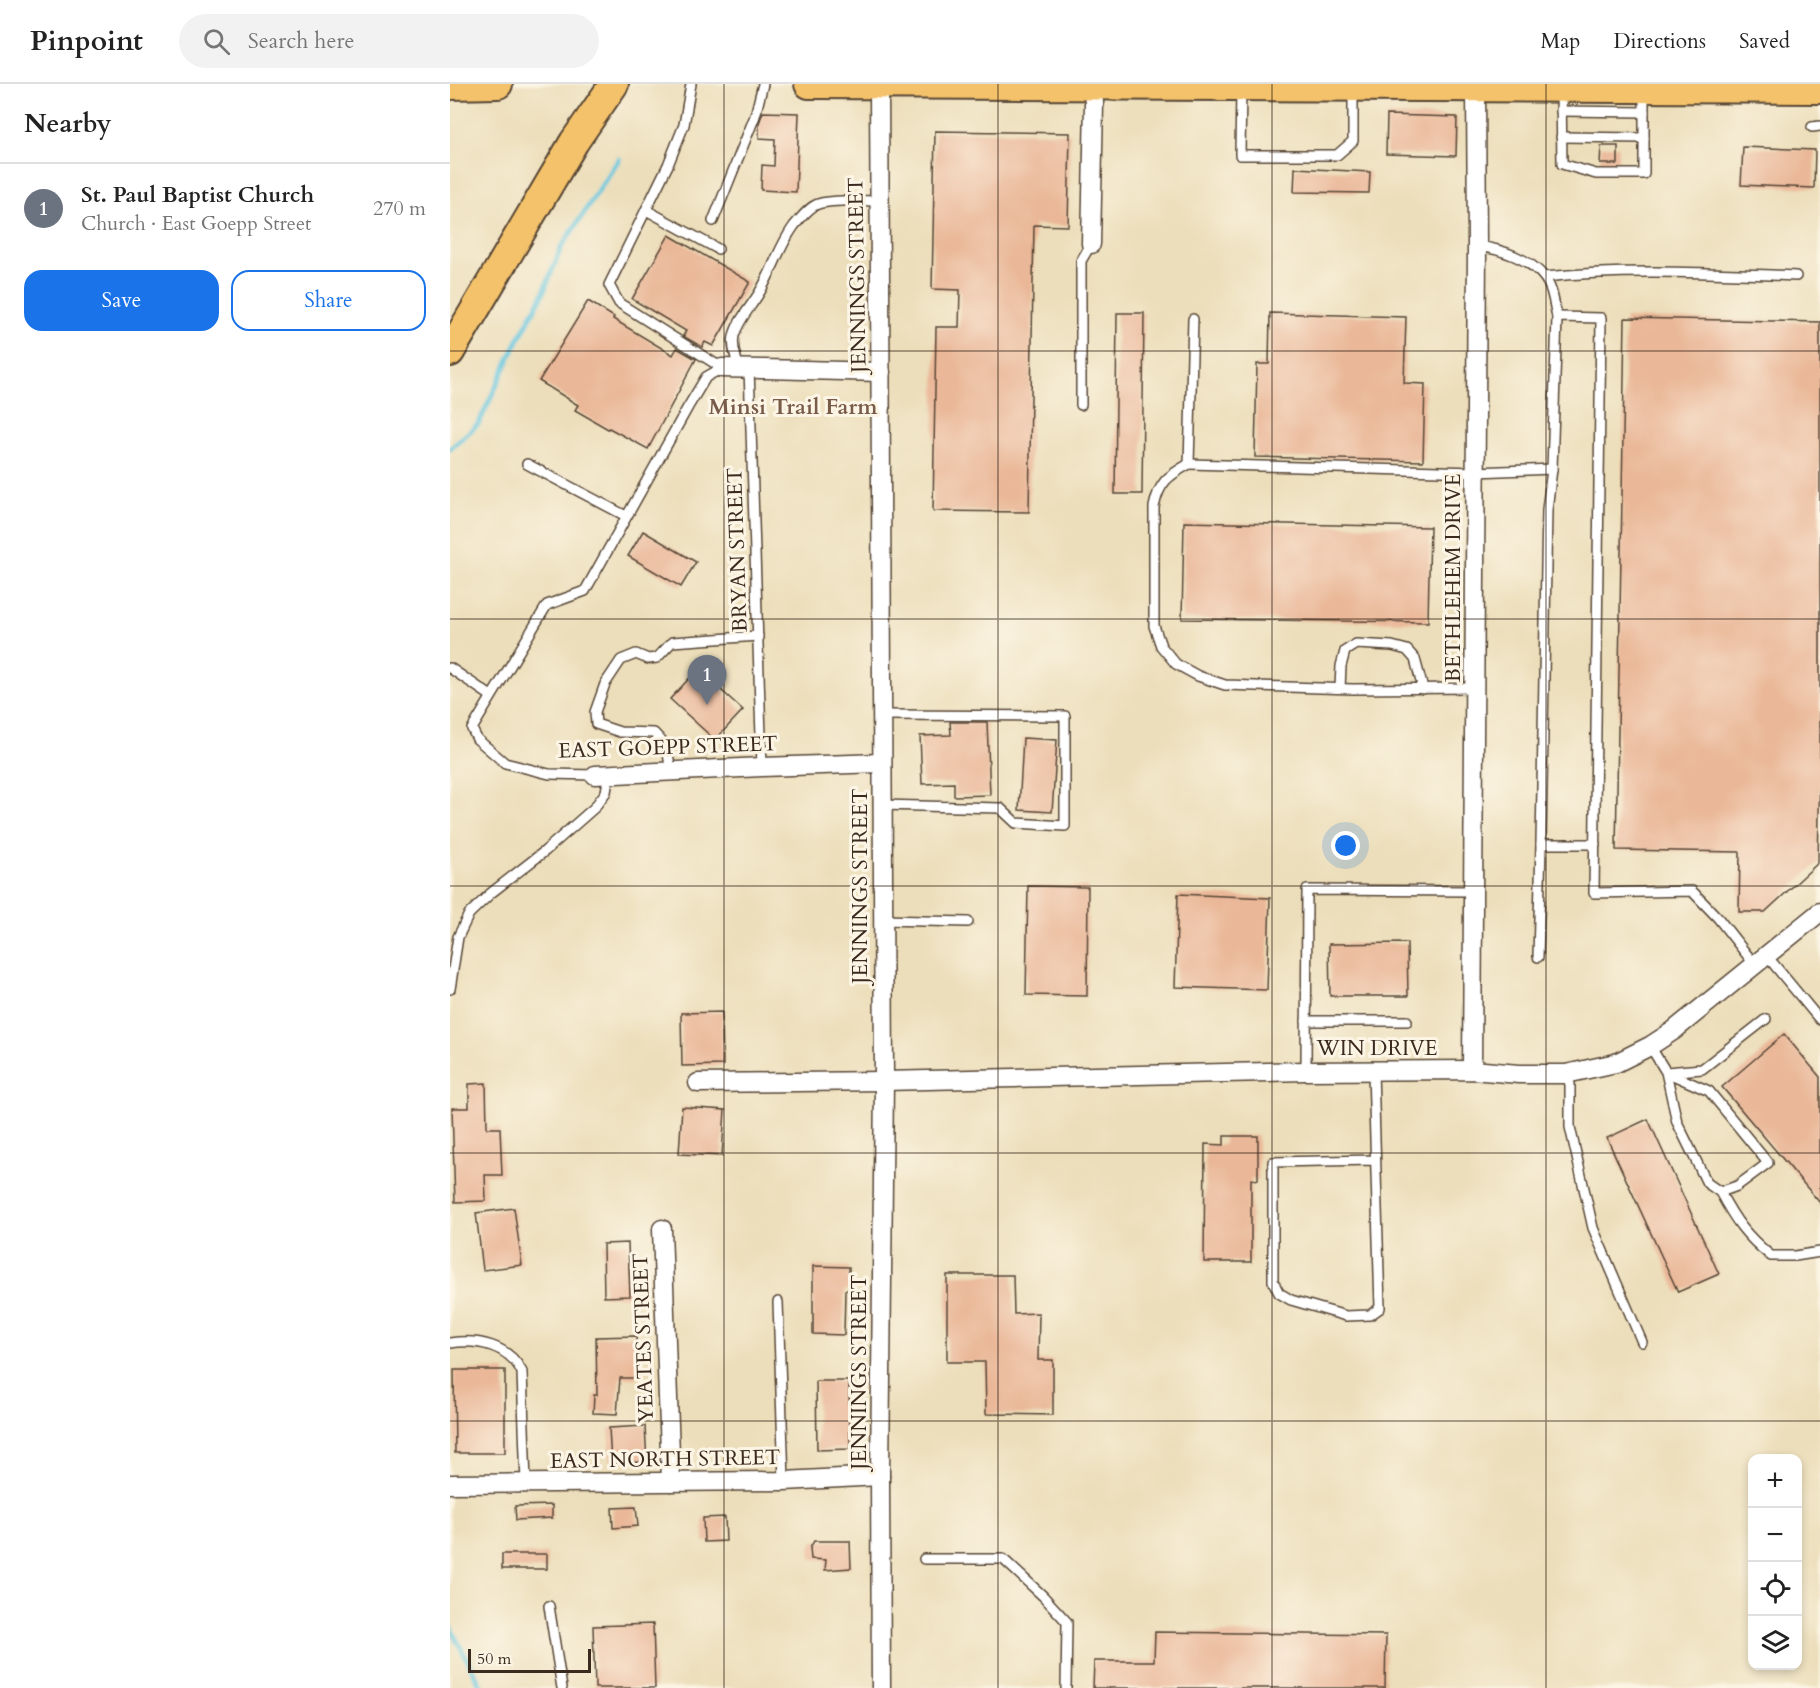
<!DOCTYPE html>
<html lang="en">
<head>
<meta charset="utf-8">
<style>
	:root { --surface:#fff; --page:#f2f2f2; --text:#222; --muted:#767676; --line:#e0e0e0; --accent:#1a73e8 }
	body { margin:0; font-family:Cardo,serif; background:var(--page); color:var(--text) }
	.controls { position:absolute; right:18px; bottom:18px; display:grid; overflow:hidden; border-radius:12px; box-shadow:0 3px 9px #0003 }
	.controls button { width:54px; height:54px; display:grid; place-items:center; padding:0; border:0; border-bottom:2px solid var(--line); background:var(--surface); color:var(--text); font:30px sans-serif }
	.scale { position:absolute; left:18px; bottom:15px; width:123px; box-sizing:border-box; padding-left:6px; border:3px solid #3b2a1e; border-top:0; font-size:16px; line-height:21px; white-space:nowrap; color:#3b2a1e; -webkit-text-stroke:4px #fcf5e5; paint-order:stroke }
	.you { position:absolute; left:896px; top:762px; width:21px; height:21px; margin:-15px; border:4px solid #fff; border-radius:50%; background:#1a73e8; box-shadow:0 0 0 9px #1a73e833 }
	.badge { display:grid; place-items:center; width:39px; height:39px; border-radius:50%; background:var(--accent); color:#fff; font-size:20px; font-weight:700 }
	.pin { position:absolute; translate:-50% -50px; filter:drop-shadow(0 2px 3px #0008) }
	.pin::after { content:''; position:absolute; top:32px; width:21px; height:18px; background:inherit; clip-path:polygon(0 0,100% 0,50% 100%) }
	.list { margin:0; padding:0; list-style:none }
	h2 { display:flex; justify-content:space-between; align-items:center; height:78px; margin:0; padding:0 24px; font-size:26px }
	h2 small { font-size:20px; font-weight:400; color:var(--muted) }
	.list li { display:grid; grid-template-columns:39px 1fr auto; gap:18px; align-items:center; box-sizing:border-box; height:90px; padding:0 24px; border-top:2px solid var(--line) }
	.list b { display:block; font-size:22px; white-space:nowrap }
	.list p { margin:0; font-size:20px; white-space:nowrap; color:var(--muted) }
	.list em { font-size:20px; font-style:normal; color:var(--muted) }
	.actions { display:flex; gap:12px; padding:18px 24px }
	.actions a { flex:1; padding:14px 0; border:2px solid var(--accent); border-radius:18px; text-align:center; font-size:21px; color:var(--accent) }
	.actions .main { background:var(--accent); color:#fff }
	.icon { flex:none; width:33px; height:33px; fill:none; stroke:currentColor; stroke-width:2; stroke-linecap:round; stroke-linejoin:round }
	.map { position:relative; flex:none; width:1370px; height:1604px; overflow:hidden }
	header { display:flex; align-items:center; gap:36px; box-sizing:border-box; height:84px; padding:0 30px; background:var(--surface); border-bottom:2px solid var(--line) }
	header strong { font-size:28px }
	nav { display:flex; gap:33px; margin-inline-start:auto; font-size:21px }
	.search { width:420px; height:54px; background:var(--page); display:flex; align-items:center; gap:15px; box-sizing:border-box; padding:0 21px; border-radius:33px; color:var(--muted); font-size:22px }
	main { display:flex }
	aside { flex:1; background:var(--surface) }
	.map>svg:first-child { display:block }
</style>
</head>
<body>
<header>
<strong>Pinpoint</strong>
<div class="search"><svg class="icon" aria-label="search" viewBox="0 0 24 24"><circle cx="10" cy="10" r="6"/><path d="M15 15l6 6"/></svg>Search here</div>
<nav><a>Map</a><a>Directions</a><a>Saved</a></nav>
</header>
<main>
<aside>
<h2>Nearby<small></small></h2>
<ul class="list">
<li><span class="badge" style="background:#6b7280">1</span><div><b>St. Paul Baptist Church</b><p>Church · East Goepp Street</p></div><em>270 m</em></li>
</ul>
<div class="actions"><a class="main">Save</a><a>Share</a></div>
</aside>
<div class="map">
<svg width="1370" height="1604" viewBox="0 0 1370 1604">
	<rect width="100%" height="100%" fill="#fcf5e5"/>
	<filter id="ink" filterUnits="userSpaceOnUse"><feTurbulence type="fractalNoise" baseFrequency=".0167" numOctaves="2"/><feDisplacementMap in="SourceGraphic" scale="12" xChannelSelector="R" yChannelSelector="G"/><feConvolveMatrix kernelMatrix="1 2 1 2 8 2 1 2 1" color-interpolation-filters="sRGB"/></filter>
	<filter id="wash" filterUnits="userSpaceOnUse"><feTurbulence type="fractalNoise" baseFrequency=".008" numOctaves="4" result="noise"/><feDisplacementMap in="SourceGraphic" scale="24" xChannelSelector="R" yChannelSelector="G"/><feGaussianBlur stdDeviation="1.35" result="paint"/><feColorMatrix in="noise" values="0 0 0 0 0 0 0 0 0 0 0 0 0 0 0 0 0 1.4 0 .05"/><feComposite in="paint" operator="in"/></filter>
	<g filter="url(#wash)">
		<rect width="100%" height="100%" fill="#ecdeba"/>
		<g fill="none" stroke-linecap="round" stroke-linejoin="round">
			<g stroke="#62c6df" stroke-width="5">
				<path d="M0,365L29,339L67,258L92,212L111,164L169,75"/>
				<path d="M0,1543L32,1604"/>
			</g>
		</g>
		<g id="blocks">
			<g fill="#eab798">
				<path d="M313,28L349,29L346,108L311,106L312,81L324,82L325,55L309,54V39Z"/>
				<path d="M937,31L1007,33L1006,72L936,70Z"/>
				<path d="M485,47L620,49L618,142L584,141L579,428L483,427L486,243H509L510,206L482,205Z"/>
				<path d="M1151,62H1168V80H1150Z"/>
				<path d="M1293,63L1365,66L1364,104L1291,101Z"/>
				<path d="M845,84L920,88L919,109L844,108Z"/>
				<path d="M219,151L300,198L263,262L255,258L252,263L233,252L236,247L182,215Z"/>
				<path d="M138,217L164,233L163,235L223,271L227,264L246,275L198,365L159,344L158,345L125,326L128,321L89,297Z"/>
				<path d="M667,229H694L692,410H665Z"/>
				<path d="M820,229L956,233L954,299L975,300L973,377L805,373L807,280H819Z"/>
				<path d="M1175,234L1370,238V683L1368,779L1315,828H1289L1290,768L1166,766Z"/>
				<path d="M734,438L980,443L978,538L732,535Z"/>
				<path d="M193,447L246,478L231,503L178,472Z"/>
				<path d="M248,585L293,626L265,656L220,615Z"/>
				<path d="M500,638H537L540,711L504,712V699L472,700L470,652L501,651Z"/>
				<path d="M573,654L607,656L602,728L569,726Z"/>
				<path d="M578,802L638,803L637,912L576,911Z"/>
				<path d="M728,810L820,814L817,906L725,903Z"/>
				<path d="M957,859L958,912H880L879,860Z"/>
				<path d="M272,928L273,981L232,982L231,929Z"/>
				<path d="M1334,950L1370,993V1119L1272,1003Z"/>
				<path d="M36,999L37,1044H50L52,1091H35L36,1117L5,1118L2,1024H19V1000Z"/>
				<path d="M232,1023L275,1026L272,1072L229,1070Z"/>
				<path d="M1198,1035L1269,1190L1228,1208L1157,1054Z"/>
				<path d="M774,1052H808V1096L801,1095V1178H754L755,1060L774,1061Z"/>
				<path d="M64,1124L72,1181L33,1186L26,1129Z"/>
				<path d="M178,1159L180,1212L154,1213L153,1160Z"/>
				<path d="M363,1182L399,1183V1206H395L394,1251L363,1250Z"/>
				<path d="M497,1191H563L564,1230L589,1229L588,1276H603V1331L536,1330L535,1278H497Z"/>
				<path d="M186,1252L187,1294H170L167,1330L143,1329L144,1311H147L146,1253Z"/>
				<path d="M4,1286H55V1369H5Z"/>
				<path d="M366,1297H399L400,1365L367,1366Z"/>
				<path d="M195,1342L197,1378L161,1379L159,1344Z"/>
				<path d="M102,1421V1434L66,1436L65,1422Z"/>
				<path d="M186,1423L188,1442L163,1444L162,1424Z"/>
				<path d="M275,1433L276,1457L254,1458L253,1434Z"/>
				<path d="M364,1457H400L401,1484L375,1486L376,1476L361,1475L360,1464Z"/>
				<rect x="52" y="1470" width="45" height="15"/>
				<path d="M203,1540L205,1604H145L143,1542Z"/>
				<path d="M705,1548L936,1551L935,1604H643L644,1577H704Z"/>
			</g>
		</g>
	</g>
	<g filter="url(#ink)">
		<use href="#blocks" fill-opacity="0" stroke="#564535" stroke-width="1.5"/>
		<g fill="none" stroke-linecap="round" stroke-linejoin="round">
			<g stroke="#564535" stroke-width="12">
				<g id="service">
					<path d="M791,4L790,71H887L903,57V6"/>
					<path d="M1111,6L1112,80L1146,90H1194V6"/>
					<path d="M1111,27L1194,28"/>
					<path d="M1362,43L1370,42"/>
					<path d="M1111,53L1194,54"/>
					<path d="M196,126L268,165"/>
					<path d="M263,137L305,32L313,0"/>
					<path d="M1027,162C1050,165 1079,174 1094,193C1103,204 1104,220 1107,233"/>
					<path d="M1094,193C1178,184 1262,189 1346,192"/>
					<path d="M743,235L739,380L1026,388L1102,385"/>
					<path d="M288,284C287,273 281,264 284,252C288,235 304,220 312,204C323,185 330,161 344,142C350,135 359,123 368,120C381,115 413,117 428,117"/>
					<path d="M299,284L312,683"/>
					<path d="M631,321V177L641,160"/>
					<path d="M77,380L176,432"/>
					<path d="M739,380C718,392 709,398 704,423V542L711,562L726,580L748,592L775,601L903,605L1024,604"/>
					<path d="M0,584L41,612"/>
					<path d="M890,604L891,582L895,567L906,560L942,562L957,566L965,575L973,605"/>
					<path d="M431,631L615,632V742L566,739L550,724L431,721"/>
					<path d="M221,688L217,663L204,649L170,648L146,640L145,628L155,600L171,576L186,570L198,575L207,574L222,558L308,552"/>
					<path d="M145,691L99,690L55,679L27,655L22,645L97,521L135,507L238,323L256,293L272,284L169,219L159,201L218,81L234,41L241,0"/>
					<path d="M1091,760H1145"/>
					<path d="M432,836L518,838"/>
					<path d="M1317,872L1370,936"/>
					<path d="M1088,873L1091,760L1097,426L1102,385L1107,233L1151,234L1144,809L1242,807L1268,834L1305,881"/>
					<path d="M0,905L8,853L19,830L41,809L95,767L144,724L156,708L159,690"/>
					<path d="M856,937H957"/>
					<path d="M1200,962L1216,988L1227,1038L1257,1099L1270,1108L1287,1102L1318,1079L1259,1007L1216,988L1252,985L1316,935"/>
					<path d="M856,987L857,806L1023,807"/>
					<path d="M923,987L930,1224L920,1231L896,1232L841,1216L829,1209L823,1197V1078L924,1076"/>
					<path d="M1116,990L1120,1000V1043L1143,1144L1192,1258"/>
					<path d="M1270,1108C1285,1136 1296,1152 1321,1172H1345L1370,1168"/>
					<path d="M328,1218L334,1397"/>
					<path d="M0,1259C28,1255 59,1261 72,1288L76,1399"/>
					<path d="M474,1475H553L593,1512L617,1538L616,1604"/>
					<path d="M99,1522L112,1604"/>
				</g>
			</g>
			<g stroke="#564535" stroke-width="21">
				<g id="minor">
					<path d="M429,1L434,997L430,1392L431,1604"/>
					<path d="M641,160L644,19L642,1"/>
					<path d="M272,284L431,288"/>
					<path d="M145,691L312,683L431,679"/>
					<path d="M1022,986L1027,162L1026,3"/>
					<path d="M248,999L434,997L856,987L1022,986L1069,990H1116L1166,979L1200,962L1223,947L1370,828"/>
					<path d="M212,1145L221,1398"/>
					<path d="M0,1400L334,1397L430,1392"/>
				</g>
			</g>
			<g stroke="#564535" stroke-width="32">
				<g id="primary">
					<path d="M359,0L1370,5"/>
					<path d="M0,1L48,0"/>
					<path d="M0,268L124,58L164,0"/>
				</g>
			</g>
			<use href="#service" stroke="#fff" stroke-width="9"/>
			<use href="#minor" stroke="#fff" stroke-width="18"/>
			<use href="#primary" stroke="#f4c26a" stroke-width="28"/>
		</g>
	</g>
	<path fill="none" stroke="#3b2a1e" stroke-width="1.5" stroke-opacity="0.55" d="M274,0V1604M548,0V1604M822,0V1604M1096,0V1604M0,267H1370M0,535H1370M0,802H1370M0,1069H1370M0,1337H1370"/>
	<g text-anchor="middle" stroke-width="6" stroke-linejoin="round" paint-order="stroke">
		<g font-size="21" fill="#3b2a1e" stroke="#fcf5e5">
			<text transform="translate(407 191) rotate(-91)" y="7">JENNINGS STREET</text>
			<text transform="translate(287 466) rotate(-92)" y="7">BRYAN STREET</text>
			<text transform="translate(1003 494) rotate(-90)" y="7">BETHLEHEM DRIVE</text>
			<text transform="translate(218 663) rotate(-2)" y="7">EAST GOEPP STREET</text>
			<text transform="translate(410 802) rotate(-90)" y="7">JENNINGS STREET</text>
			<text x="927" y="971">WIN DRIVE</text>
			<text transform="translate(193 1254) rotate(-92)" y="7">YEATES STREET</text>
			<text transform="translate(409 1288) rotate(-90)" y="7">JENNINGS STREET</text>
			<text transform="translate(215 1375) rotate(-1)" y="7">EAST NORTH STREET</text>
		</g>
		<g font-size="22" font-weight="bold" fill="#785b49" stroke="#fcf5e5">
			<text x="343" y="330">Minsi Trail Farm</text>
		</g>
	</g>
</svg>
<div class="controls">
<button>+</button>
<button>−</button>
<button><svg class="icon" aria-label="locate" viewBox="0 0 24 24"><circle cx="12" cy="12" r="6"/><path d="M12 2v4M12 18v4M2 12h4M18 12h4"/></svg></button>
<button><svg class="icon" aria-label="layers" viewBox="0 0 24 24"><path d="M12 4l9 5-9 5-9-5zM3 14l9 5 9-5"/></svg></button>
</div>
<div class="scale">50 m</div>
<div class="you"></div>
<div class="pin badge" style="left:257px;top:621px;background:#6b7280">1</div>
</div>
</main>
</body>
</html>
